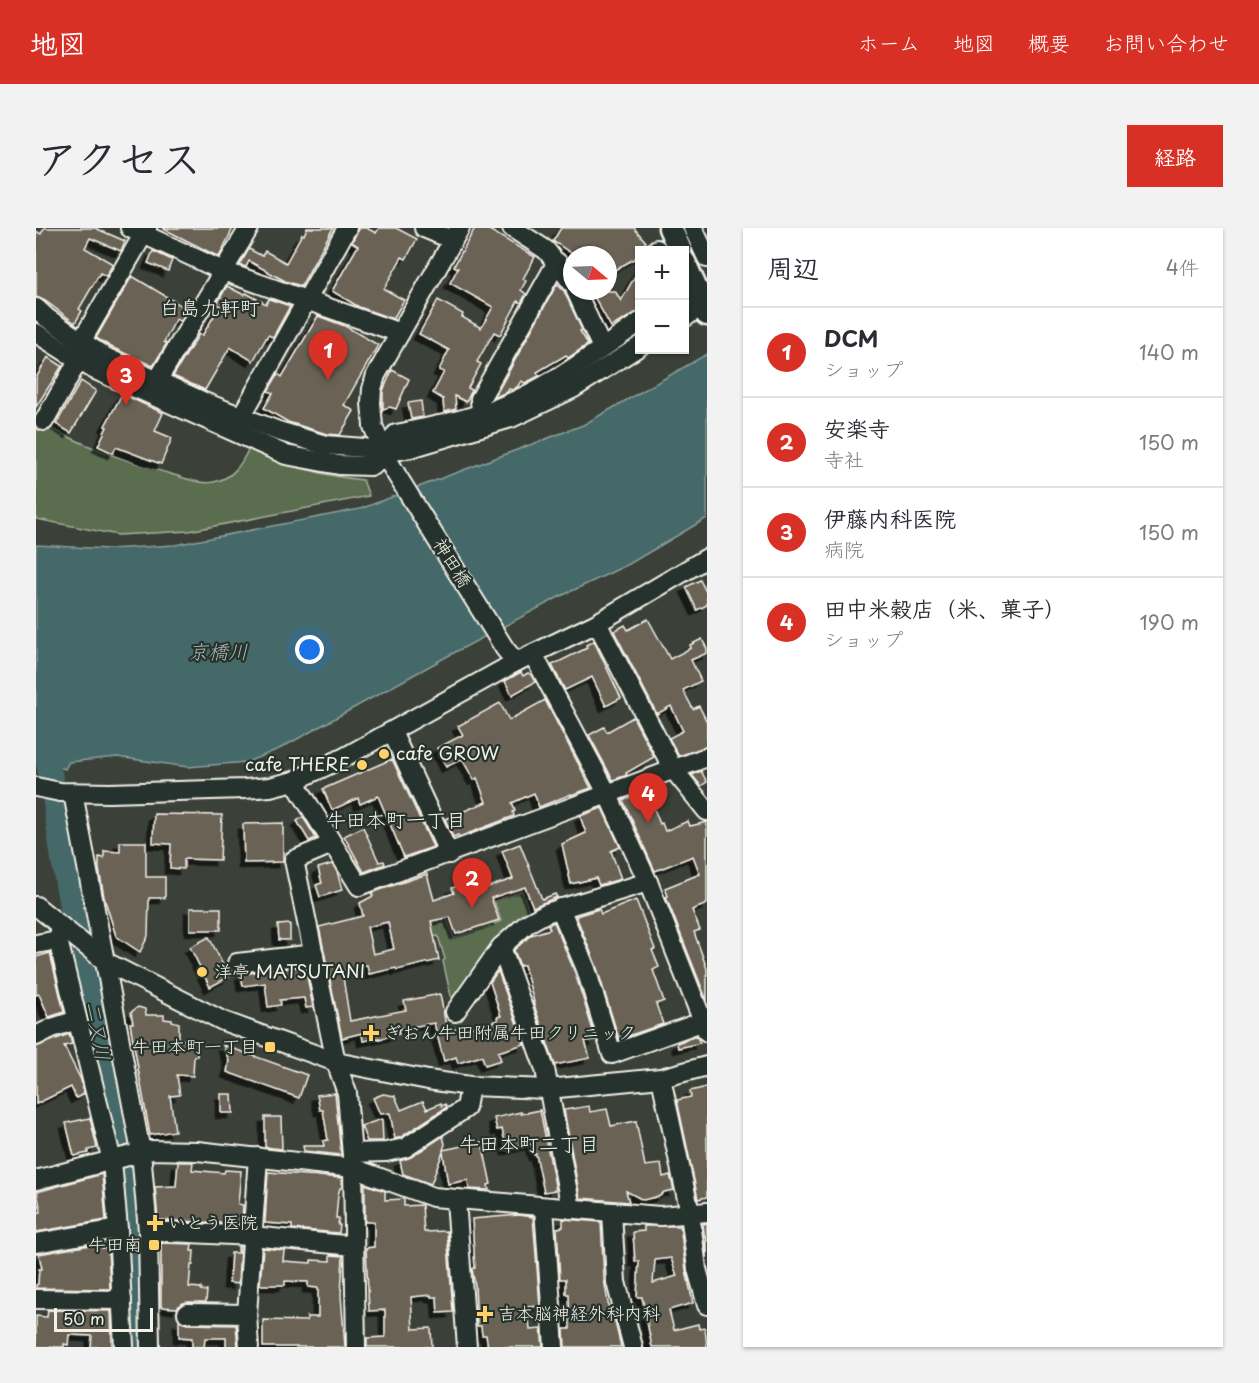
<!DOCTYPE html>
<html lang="ja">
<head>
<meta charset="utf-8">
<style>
	:root { --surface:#fff; --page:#f2f2f3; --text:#2b2b33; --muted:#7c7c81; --line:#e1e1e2; --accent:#d93025 }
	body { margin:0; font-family:"Playpen Sans","Klee One",sans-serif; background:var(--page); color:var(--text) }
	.controls { position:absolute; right:18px; top:18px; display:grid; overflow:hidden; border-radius:0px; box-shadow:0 2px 4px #0004 }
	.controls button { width:54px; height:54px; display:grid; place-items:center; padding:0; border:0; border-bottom:2px solid var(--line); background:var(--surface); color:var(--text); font:30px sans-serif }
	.compass { position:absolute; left:527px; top:18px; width:54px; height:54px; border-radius:50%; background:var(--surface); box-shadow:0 2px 4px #0004; rotate:109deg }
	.scale { position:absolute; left:18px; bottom:15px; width:99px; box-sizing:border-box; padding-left:6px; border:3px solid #f4f1e8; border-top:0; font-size:16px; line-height:21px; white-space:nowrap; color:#f4f1e8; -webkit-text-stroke:4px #26332d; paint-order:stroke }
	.you { position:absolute; left:274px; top:422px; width:21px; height:21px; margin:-15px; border:4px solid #fff; border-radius:50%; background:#1a73e8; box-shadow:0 0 0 9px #1a73e833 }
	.badge { display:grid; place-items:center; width:39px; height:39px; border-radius:50%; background:var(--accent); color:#fff; font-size:20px; font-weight:700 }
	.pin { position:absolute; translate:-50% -50px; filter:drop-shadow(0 2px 3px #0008) }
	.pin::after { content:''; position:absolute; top:32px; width:21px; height:18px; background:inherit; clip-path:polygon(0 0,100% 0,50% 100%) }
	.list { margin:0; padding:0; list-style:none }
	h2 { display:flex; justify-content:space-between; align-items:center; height:78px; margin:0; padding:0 24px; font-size:26px }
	h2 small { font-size:20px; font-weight:400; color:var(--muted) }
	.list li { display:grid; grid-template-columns:39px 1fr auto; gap:18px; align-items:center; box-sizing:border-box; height:90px; padding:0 24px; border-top:2px solid var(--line) }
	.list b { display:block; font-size:22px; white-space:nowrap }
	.list p { margin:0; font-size:20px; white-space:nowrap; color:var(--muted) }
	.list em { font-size:20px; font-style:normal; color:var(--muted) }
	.map { position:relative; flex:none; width:671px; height:1119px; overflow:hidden; border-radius:0px }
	header { display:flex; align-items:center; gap:36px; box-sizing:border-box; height:84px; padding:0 30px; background:var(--accent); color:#fff }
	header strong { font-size:28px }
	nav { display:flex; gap:33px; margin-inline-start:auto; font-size:21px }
	.intro { display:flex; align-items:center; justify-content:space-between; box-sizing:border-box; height:144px; padding:0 36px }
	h1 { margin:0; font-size:42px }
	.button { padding:15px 27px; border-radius:0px; background:var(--accent); color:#fff; font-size:21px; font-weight:700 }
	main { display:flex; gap:36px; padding:0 36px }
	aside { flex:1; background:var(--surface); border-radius:0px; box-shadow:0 2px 4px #0004 }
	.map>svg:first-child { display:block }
</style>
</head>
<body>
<header>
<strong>地図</strong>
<nav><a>ホーム</a><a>地図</a><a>概要</a><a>お問い合わせ</a></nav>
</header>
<div class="intro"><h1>アクセス</h1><a class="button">経路</a></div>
<main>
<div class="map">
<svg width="671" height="1119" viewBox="0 0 671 1119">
	<defs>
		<filter id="shadow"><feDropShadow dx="-5.5" dy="5.5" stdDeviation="0" flood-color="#0009"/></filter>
	</defs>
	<rect width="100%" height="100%" fill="#3b4139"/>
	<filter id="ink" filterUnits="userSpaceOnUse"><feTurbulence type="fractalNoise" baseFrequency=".0167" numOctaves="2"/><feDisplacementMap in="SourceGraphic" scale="12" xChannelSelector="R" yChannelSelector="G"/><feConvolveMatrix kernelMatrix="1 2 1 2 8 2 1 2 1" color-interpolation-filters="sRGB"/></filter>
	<g filter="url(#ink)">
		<g fill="#5a6d4f" stroke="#a7af9c" stroke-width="1.5">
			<path d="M0,192C46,218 87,232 138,247C149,250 166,257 178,254C197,250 205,237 213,220C250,237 286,248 327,252L333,268L153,303L82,307L0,291Z"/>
			<path d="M486,663L495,688L417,778L407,733L409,731L402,708L377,711L375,699L402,693L398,672L404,671L418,710L465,693L458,673Z"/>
		</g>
		<path fill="#446868" stroke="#8a9f9b" stroke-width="1.5" d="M671,126V290L593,336L523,369L410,429L245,520L211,534L152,539L81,529L33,534L29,541L0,530V317L73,321L139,317L324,281L547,197Z"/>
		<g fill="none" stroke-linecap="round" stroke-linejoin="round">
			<path stroke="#446868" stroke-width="24" d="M0,491C19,546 21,604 32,661C38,695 48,729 55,763C80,880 95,999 97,1119"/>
		</g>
		<g fill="#6b6255" stroke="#f4f1e8" stroke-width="1.5" fill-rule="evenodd" filter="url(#shadow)">
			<path d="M8,0H59L89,13L85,23L54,10L49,20L77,36L70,48L64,45L43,81L46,83L39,95L8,72L0,69V3L5,6Z"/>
			<path d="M126,0H197L183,29Z"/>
			<path d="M271,0H297L265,58L249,53L213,33L210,39L204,37L213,21L226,28L229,23L250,35L266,6L268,7Z"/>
			<path d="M323,0H330L340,5L343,0H360L381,11L370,31L366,29L348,61L368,72L357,91L323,79L296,63L322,18L316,14Z"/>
			<path d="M439,0H450L499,29L487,51L490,53L485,62L490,66L485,75L482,73L464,107L458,104L441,134L445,136L432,160L436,162L430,174L419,168L420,181L408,184L407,171L397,165L408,144L403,142L413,122L383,106L402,72L427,86L426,89L445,100L457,79L414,55L422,40L418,38Z"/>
			<path d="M525,0H598L610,14L603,20V28L572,46V27H538L517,13Z"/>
			<path d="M117,23L136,32L132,43L112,35Z"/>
			<path d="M603,41V83L575,99L555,63H579L585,73Z"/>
			<path d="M96,48L151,81L144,93L140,91L128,114L131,115L117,138L75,119L60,110Z"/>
			<path d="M521,56L528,63L546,102L544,103L552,116L532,130L530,127L501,144L503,148L489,155L485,153L482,158L476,162L473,161L472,163L458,170Z"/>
			<path d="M191,58L208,67L210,65L230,76L233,71L254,78L237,109L232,107L217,133L194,119L169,162L137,148L163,106L166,108L184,78L181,76Z"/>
			<path d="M282,88L309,98L342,117L308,177L318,183L304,207L291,206L252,194L228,180L237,165L232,163L242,146L246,149Z"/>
			<path d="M12,129L26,138L0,179V150Z"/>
			<path d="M356,142L373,151L360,181L354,179L347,181V163Z"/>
			<path d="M45,153L60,163L35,205L20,196Z"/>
			<path d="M86,166L127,185L119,203L136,210L125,236L80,219L77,225L62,218L71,199L69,198Z"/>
			<path d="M385,173L387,189L375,191L372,175Z"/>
			<path d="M664,352L671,366V377L661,382L650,359Z"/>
			<path d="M612,391L634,431L655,420L654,417L666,411L671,421V425L655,432L665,453L647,462L657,481L663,478L671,494V518L643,528L633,510L647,503L635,478L621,486L578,403L589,397L592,402Z"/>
			<path d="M558,413L585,470L570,478L556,449L529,462L516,437L551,420L550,417Z"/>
			<path d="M485,444L487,448L492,445L495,447L499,454L476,467L469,453Z"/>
			<path d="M509,472L555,560L535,567V566L503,579L498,565L476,575L479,583L477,584L478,588L423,609L422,607L417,609L409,591L450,574L441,550L438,552L426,531L410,539L401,520L427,507L422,498L464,475L473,492Z"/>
			<path d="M597,489L618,529L590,545L591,547L577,552L553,507L568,499L571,504Z"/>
			<path d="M356,531L397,619L368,629L342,568L324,576L322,570L296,582L287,561Z"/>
			<path d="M665,543L671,554L665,558L656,547Z"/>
			<path d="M611,563L624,596L626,595L629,603L652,593L654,598L671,594V676L656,682L664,702L658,704L671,741V773L630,669L632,668L629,660L664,646L657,628L619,643L587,572Z"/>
			<path d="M566,580L584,619L575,623L585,651L563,657L560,650L535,656L526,616L550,605L544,588Z"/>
			<path d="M118,586L186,587L184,632L148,631V641L134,640L135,616L117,615Z"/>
			<path d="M267,589L280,610L273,613L261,593Z"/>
			<path d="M247,595V634L208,635L207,596Z"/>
			<path d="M327,599L343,634L348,633L349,636L328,644L308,608Z"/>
			<path d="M84,614H110V649H129V670H113L112,708L104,724L80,708L68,669L63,641V629L68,630V623L84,624Z"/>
			<path d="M484,616L506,671L519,666L521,669L497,679L489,659L455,670L463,692L420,706L414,689L395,693L403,732L361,742L360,740L333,746L331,737L306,743L314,793L370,782L368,773L404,766L411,803L419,801L420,804L462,792L461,789L465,788L454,754L462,743L488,816L462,824L465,832L449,837L446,828L422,835L420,829L408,833L398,795L362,801L363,806L343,811V810L327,813L326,805L306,810L283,699L327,688L324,675L337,668L335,665L391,646L398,672L418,665L416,660L436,654L437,659L450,654L452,659L477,651L466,623ZM352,694L358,721L337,726L331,699Z"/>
			<path d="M296,636L301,643L306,662L284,669L280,657L286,655L282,640Z"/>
			<path d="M600,672L619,721L616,722L623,739L617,742L628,773L620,776L627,796L583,811L560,737L540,688L563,681L565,686Z"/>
			<rect x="154" y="680" width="31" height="22"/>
			<path d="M518,694L539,745L560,812L549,813L554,830L519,837L497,774H498L488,737L484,738L478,722L495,707L514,701L512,697Z"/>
			<path d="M254,696V712H243L242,697Z"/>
			<path d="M173,709L193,749L174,759L154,719Z"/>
			<path d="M14,725L28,784L13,789L3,766L0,767V729Z"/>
			<path d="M269,738L277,779L270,780L268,770L244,772L245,777L232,779L229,755L207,758L205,746Z"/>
			<path d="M102,779L109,781L110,787H128V791L136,792V793L143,795V811L162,813L161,828H158L157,848L141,847L144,867L134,868L139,903L114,907L94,795H97L95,784Z"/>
			<path d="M33,806L36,816L28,818L45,852L48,866L40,870L35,859L0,876V819Z"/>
			<path d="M660,808L664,815L642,820L641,815Z"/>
			<path d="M187,817L271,847L263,870L191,844L193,833Z"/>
			<path d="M671,859V969L662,971L641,872L655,869L654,863Z"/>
			<path d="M299,865L305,927L268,923L267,918H288L287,913L292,912L287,882H284L281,867Z"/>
			<path d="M185,866H196L197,885H185Z"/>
			<path d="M347,866L359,868L365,882L387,873L391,881L405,875L406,878L409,876L411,879L365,909L359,911L354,885L344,886L337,870Z"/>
			<path d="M553,878L554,884L571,881L575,898L600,893L609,938L625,936L627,949L634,947L638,962L628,964L624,968L607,972L590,963L593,974L544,970L528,882Z"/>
			<path d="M504,882L520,962L508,964L500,926L498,927L495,916L471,922L466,901L461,902L458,890L485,884V886Z"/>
			<path d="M229,889H245L246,921L229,919Z"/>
			<path d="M54,890L61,920L52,922V925L38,928L30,895Z"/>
			<path d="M346,891L347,913H331L325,898Z"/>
			<path d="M407,908L409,916L407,922L446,914L455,956L452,957L453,962L433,961L432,952L412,956L407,924L395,956L367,946L364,933L375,929Z"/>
			<path d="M142,934H157L156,942L188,945L189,942L205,943L202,976L207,977L206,996L122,992L119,959L140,958Z"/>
			<path d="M232,944L306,950V960H304L302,967L300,990H303L302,997H304L303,1005L256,1001V997L229,995Z"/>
			<path d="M66,946L70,992L0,1004V985L5,984L1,964Z"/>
			<path d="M329,956L349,963V972L368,971V978L386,977L388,1004L411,1003L417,1084L402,1085L401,1069H395V1067L375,1069L377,1101L395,1100L396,1119H331V1110L349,1109V1082L333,1083L330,1020L338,1019V994H329Z"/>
			<path d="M483,987L497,989L504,1078L492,1079L494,1102L505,1101L507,1119H452L450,1107H446L445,1098H441L439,1057L436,1041L439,1040L436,991Z"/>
			<path d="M527,991L565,994L568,1051L573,1081H576L585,1119H529L528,1101H534L533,1066H530V1051H524L521,1000L527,999Z"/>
			<path d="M671,995V1030L667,996Z"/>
			<path d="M608,998H644L650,1042L657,1075L633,1082L638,1102L662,1096L663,1101L669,1100L671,1119H616L606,1069H601L603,1033H599L597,1004L608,1003ZM635,1030L641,1048L617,1055L619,1032Z"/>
			<path d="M66,1015V1020H72L74,1061L0,1060V1057L2,1056L3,1041H6L3,1026Z"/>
			<path d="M125,1015L156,1016L155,1023H158L157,1037H155L153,1059L165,1060V1062L171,1063L170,1074H151L145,1076L141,1080L125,1079Z"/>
			<path d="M202,1019H204L202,1056L193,1055L195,1025H202Z"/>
			<path d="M227,1020L248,1022L247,1033L275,1035V1032L294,1033V1027L307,1028L305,1067L309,1119H227V1092L271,1093V1089H282V1060L272,1059V1054L249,1053V1057H224Z"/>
			<path d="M12,1082L75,1083L76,1119H55L56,1108L33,1107L32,1117L28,1116V1119H0V1088L11,1089Z"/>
			<path d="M143,1093L151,1096L200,1097L202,1119H190V1110H169L168,1119H156V1110L143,1109Z"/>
		</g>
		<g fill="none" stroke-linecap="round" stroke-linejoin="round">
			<g stroke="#f4f1e8" stroke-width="22">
				<g id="minor">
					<path d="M94,0L187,43L364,105"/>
					<path d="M388,0L417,12"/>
					<path d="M424,0L340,147L336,161L335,175L337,198L348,225L360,246L469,421L480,434"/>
					<path d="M476,0L510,22L536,55"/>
					<path d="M657,0L671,30"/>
					<path d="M621,21V22"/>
					<path d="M540,63L566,120"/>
					<path d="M0,80L11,90L69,129L168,174L242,203L289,217L328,220L348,225L360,206C395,199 429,192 462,180C513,160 559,125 604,94"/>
					<path d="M648,90L671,74"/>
					<path d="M0,105L57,141L250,227L303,237L334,238L338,237L348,225L375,220L475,190L538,160L604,118"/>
					<path d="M45,114L111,0"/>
					<path d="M121,153L213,0"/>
					<path d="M445,185L444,171L521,34"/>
					<path d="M205,189L311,0"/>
					<path d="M8,193L42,133"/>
					<path d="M561,395L637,541L671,583"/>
					<path d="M497,426L571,565L612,654L671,804"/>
					<path d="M356,504L413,626"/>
					<path d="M258,553L323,658L671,529"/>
					<path d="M0,559L24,564L73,565L209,561L234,559L258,553L307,530L480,434L561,395L671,330"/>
					<path d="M37,565L105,924L112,1003L114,1119"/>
					<path d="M296,616L258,632L300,834L311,865L317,940L320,1119"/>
					<path d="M0,678L70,734L187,793L300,834L392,852L434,858L512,861L625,850L671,838"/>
					<path d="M524,680L550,741L576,826L671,792"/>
					<path d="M25,699L22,712L76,933L82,1001L88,1119"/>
					<path d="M0,716L22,712"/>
					<path d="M465,719L509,841L535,981"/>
					<path d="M201,735L278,726"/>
					<path d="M419,784L465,719L492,695L510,685L612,654"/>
					<path d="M0,808L16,800L41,792"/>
					<path d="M625,850L654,985L661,1041L671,1077"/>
					<path d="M316,925L350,924L369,920L430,880L434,858"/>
					<path d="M0,952L115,922L161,923L317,940L397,969L624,988L671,984"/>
					<path d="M420,972L431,1119"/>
					<path d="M508,980L518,1119"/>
					<path d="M576,984L580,1054L597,1119"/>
					<path d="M112,1003L216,1008L318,1018"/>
					<path d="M0,1015L82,1001"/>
					<path d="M0,1071L86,1072"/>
					<path d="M151,1085L211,1086"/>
					<path d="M213,1119L211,1086L222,929"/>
				</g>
			</g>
			<g stroke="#f4f1e8" stroke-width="27">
				<g id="major">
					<path d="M634,0L644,22"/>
					<path d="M648,34L671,86"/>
				</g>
			</g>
			<use href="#minor" stroke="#26332d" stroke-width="18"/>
			<use href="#major" stroke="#26332d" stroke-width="22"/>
		</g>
	</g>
	<g fill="#ffd166" stroke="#26332d" stroke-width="2">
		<circle cx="348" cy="526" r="6"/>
		<circle cx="326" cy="537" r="6"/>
		<circle cx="166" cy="744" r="6"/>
		<path d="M332 796h6v6h6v6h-6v6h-6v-6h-6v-6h6z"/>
		<rect x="228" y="813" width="12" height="12" rx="3"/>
		<path d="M116 986h6v6h6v6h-6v6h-6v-6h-6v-6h6z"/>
		<rect x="112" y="1011" width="12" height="12" rx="3"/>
		<path d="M446 1077h6v6h6v6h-6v6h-6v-6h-6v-6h6z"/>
	</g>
	<g text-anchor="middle" stroke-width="4.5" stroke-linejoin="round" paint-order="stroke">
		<g font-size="18" fill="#f4f1e8" stroke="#26332d">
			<text transform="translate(416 335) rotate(58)" y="6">神田橋</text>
		</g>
		<g font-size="18" fill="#f4f1e8" stroke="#26332d" text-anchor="start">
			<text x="360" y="532">cafe GROW</text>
			<text x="314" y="543" text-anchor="end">cafe THERE</text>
			<text x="178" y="750">洋亭 MATSUTANI</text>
			<text x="348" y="811">ぎおん牛田附属牛田クリニック</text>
			<text x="222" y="825" text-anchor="end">牛田本町一丁目</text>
			<text x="132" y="1001">いとう医院</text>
			<text x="106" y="1023" text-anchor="end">牛田南</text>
			<text x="462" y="1092">吉本脳神経外科内科</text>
		</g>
		<g font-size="20" fill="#f4f1e8" stroke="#26332d">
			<text x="174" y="87">白島九軒町</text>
			<text x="360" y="599">牛田本町一丁目</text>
			<text x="493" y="923">牛田本町二丁目</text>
		</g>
		<g font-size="20" font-style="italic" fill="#aebab5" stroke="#26332d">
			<text x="182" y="431">京橋川</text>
			<text transform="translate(62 803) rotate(80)" y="7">二又川</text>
		</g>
	</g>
</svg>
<div class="controls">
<button>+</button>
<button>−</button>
</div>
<svg class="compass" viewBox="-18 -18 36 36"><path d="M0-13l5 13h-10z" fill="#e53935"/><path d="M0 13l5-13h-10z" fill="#7c7c81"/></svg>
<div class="scale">50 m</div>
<div class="you"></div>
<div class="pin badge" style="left:292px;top:152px">1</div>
<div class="pin badge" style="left:436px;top:680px">2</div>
<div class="pin badge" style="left:90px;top:177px">3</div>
<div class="pin badge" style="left:612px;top:595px">4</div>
</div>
<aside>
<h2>周辺<small>4件</small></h2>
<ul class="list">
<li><span class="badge">1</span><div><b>DCM</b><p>ショップ</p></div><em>140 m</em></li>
<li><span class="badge">2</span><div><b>安楽寺</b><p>寺社</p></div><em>150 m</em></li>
<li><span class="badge">3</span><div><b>伊藤内科医院</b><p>病院</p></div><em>150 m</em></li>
<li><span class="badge">4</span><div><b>田中米穀店（米、菓子）</b><p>ショップ</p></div><em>190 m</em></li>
</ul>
</aside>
</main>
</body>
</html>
